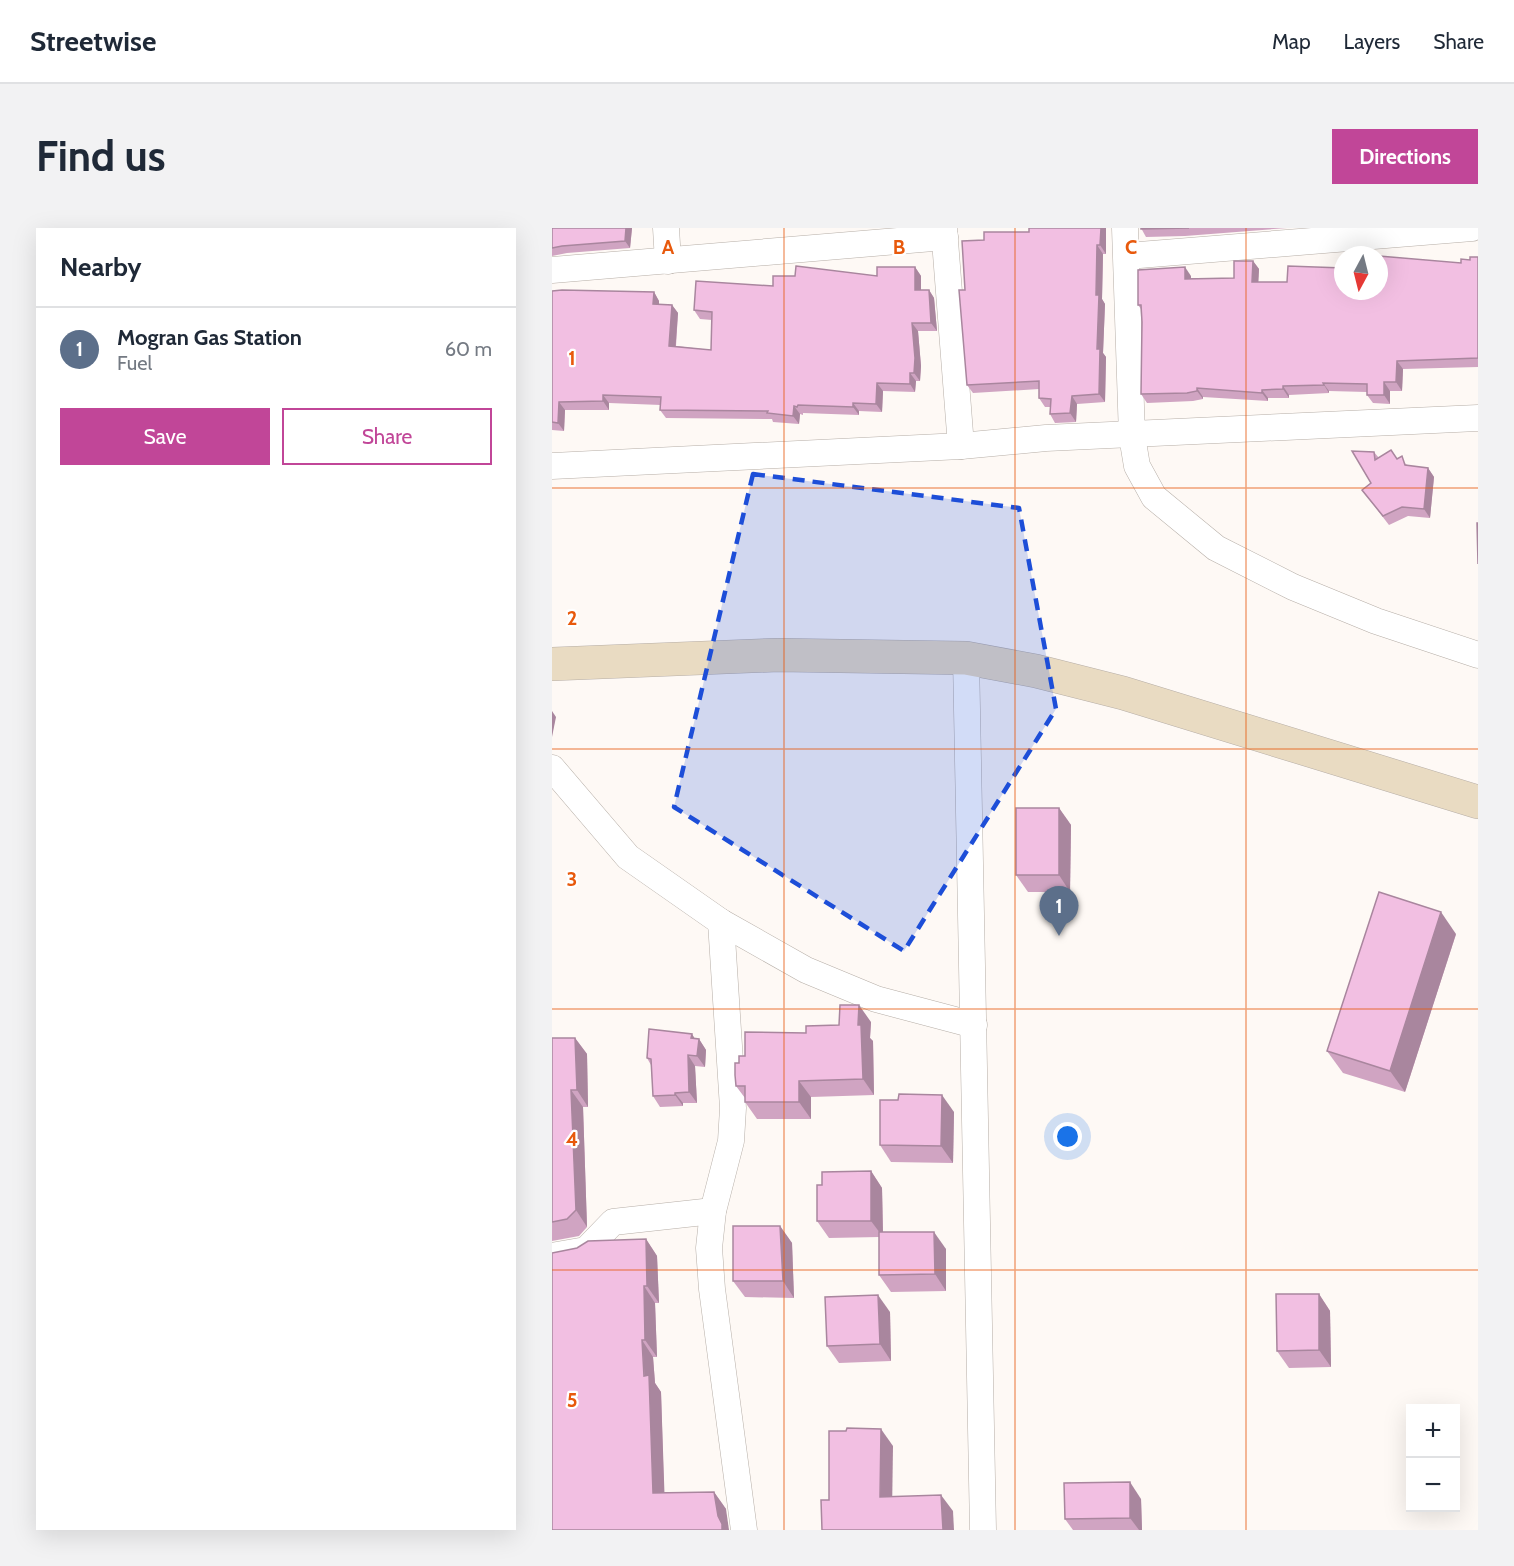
<!DOCTYPE html>
<html lang="en">
<head>
<meta charset="utf-8">
<style>
	:root { --surface:#fff; --page:#f2f2f3; --text:#1f2937; --muted:#747a83; --line:#e0e1e3; --accent:#c14698 }
	body { margin:0; font-family:Cabin,sans-serif; background:var(--page); color:var(--text) }
	.controls { position:absolute; right:18px; bottom:18px; display:grid; overflow:hidden; border-radius:0px; box-shadow:0 6px 24px #0002 }
	.controls button { width:54px; height:54px; display:grid; place-items:center; padding:0; border:0; border-bottom:2px solid var(--line); background:var(--surface); color:var(--text); font:30px sans-serif }
	.compass { position:absolute; left:782px; top:18px; width:54px; height:54px; border-radius:50%; background:var(--surface); box-shadow:0 6px 24px #0002; rotate:187deg }
	.you { position:absolute; left:516px; top:909px; width:21px; height:21px; margin:-15px; border:4px solid #fff; border-radius:50%; background:#1a73e8; box-shadow:0 0 0 9px #1a73e833 }
	.badge { display:grid; place-items:center; width:39px; height:39px; border-radius:50%; background:var(--accent); color:#fff; font-size:20px; font-weight:700 }
	.pin { position:absolute; translate:-50% -50px; filter:drop-shadow(0 2px 3px #0008) }
	.pin::after { content:''; position:absolute; top:32px; width:21px; height:18px; background:inherit; clip-path:polygon(0 0,100% 0,50% 100%) }
	.list { margin:0; padding:0; list-style:none }
	h2 { display:flex; justify-content:space-between; align-items:center; height:78px; margin:0; padding:0 24px; font-size:26px }
	h2 small { font-size:20px; font-weight:400; color:var(--muted) }
	.list li { display:grid; grid-template-columns:39px 1fr auto; gap:18px; align-items:center; box-sizing:border-box; height:84px; padding:0 24px; border-top:2px solid var(--line) }
	.list b { display:block; font-size:22px; white-space:nowrap }
	.list p { margin:0; font-size:20px; white-space:nowrap; color:var(--muted) }
	.list em { font-size:20px; font-style:normal; color:var(--muted) }
	.actions { display:flex; gap:12px; padding:18px 24px }
	.actions a { flex:1; padding:14px 0; border:2px solid var(--accent); border-radius:0px; text-align:center; font-size:21px; color:var(--accent) }
	.actions .main { background:var(--accent); color:#fff }
	.map { position:relative; flex:none; width:926px; height:1302px; overflow:hidden; border-radius:0px }
	header { display:flex; align-items:center; gap:36px; box-sizing:border-box; height:84px; padding:0 30px; background:var(--surface); border-bottom:2px solid var(--line) }
	header strong { font-size:28px }
	nav { display:flex; gap:33px; margin-inline-start:auto; font-size:21px }
	.intro { display:flex; align-items:center; justify-content:space-between; box-sizing:border-box; height:144px; padding:0 36px }
	h1 { margin:0; font-size:42px }
	.button { padding:15px 27px; border-radius:0px; background:var(--accent); color:#fff; font-size:21px; font-weight:700 }
	main { display:flex; gap:36px; padding:0 36px }
	aside { flex:1; background:var(--surface); border-radius:0px; box-shadow:0 6px 24px #0002 }
	.map>svg:first-child { display:block }
</style>
</head>
<body>
<header>
<strong>Streetwise</strong>
<nav><a>Map</a><a>Layers</a><a>Share</a></nav>
</header>
<div class="intro"><h1>Find us</h1><a class="button">Directions</a></div>
<main>
<aside>
<h2>Nearby<small></small></h2>
<ul class="list">
<li><span class="badge" style="background:#5c6f8a">1</span><div><b>Mogran Gas Station</b><p>Fuel</p></div><em>60 m</em></li>
</ul>
<div class="actions"><a class="main">Save</a><a>Share</a></div>
</aside>
<div class="map">
<svg width="926" height="1302" viewBox="0 0 926 1302">
	<rect width="100%" height="100%" fill="#fef9f5"/>
	<g fill="none" stroke-linecap="round" stroke-linejoin="round">
		<g stroke="#b6aea7" stroke-width="27">
			<g id="street">
				<path d="M114,0L116,33"/>
				<path d="M392,0L409,218"/>
				<path d="M573,0L580,208L585,238L602,269L664,320L741,359L824,393L926,427"/>
				<path d="M575,28L920,0"/>
				<path d="M0,42L393,9"/>
				<path d="M0,238L409,218L494,210L926,190"/>
				<path d="M414,430L431,1302"/>
				<path d="M0,540L76,629L169,694L254,742L324,771L422,797"/>
				<path d="M169,694L181,880L179,913L161,983L157,1020L160,1061L192,1302"/>
				<path d="M0,1028L34,1022L61,994L161,983"/>
			</g>
		</g>
		<g stroke="#b6aea7" stroke-width="34">
			<path id="secondary" d="M0,436L226,427L414,430L484,443L571,465L926,574"/>
		</g>
		<use href="#street" stroke="#fff" stroke-width="26"/>
		<use href="#secondary" stroke="#e9dbc2" stroke-width="33"/>
	</g>
	<g fill="#d0a4c2">
		<path d="M0,0H80L78,20L15,25L0,28Z"/>
		<path d="M554,0V26H551L550,71L553,76L551,125L554,129L553,174L525,176L524,194L503,195L498,186V179H493L487,170V161L421,165L415,157L413,62L432,12L477,4Z"/>
		<path d="M589,0H735L633,8L594,9Z"/>
		<path d="M926,29V139L851,141L850,163H838V176L821,175L815,167V164L777,163V165L737,167V170H716V173L651,169V171L641,173L595,175L589,166L590,94L589,81L586,77L639,48V50H682L701,33L707,41L706,54H735L791,40L909,35Z"/>
		<path d="M363,39L369,48V62H377L382,70L385,103H366L369,138L368,153H364L363,164L331,163L330,184L307,183V187L251,185V187L248,186L247,196L221,194L220,191L114,190L108,182L109,177L57,175V182H13L12,203L0,202V63L102,64L107,73V76L120,77L126,85L124,118L159,122L160,92L148,91L142,82L221,58L325,48Z"/>
		<path d="M822,224L827,230L846,231L857,238L876,240L882,249L878,290L856,288L837,297L810,262L819,255Z"/>
		<path d="M507,580L519,597L518,664H476L464,647Z"/>
		<path d="M904,706L853,864L791,845L775,823Z"/>
		<path d="M319,794L318,810L321,813L322,867L259,869V891H205L193,874V870L184,858L187,835L193,828L254,805L287,797Z"/>
		<path d="M140,806L142,810L147,811L154,822L153,839L143,838L145,875H131V878L108,879L101,868L99,837L95,830Z"/>
		<path d="M0,810H23L35,826L36,879H31L35,999L27,1008L0,1013Z"/>
		<path d="M346,872L402,884L401,935L339,934L328,917Z"/>
		<path d="M319,943L330,960L331,1004L394,1021V1063L339,1064L327,1047V1009L277,1010L265,993L270,957Z"/>
		<path d="M228,998L240,1015L242,1070L193,1069L181,1053Z"/>
		<path d="M94,1011L105,1028L107,1075H103L105,1129H101L103,1155L109,1164L112,1264H162L174,1281L0,1302Z"/>
		<path d="M767,1066L778,1083L779,1139L737,1140L725,1123Z"/>
		<path d="M338,1084L339,1133L287,1135L275,1118Z"/>
		<path d="M589,1271L590,1302H521L513,1291Z"/>
	</g>
	<g fill="#a9869e">
		<path d="M74,0H80L78,20L73,13Z"/>
		<path d="M549,0H554V26L548,17Z"/>
		<path d="M545,17L551,26L550,71L553,76L551,125L554,129L553,174L547,166L544,67Z"/>
		<path d="M701,33L707,41L706,62L700,54Z"/>
		<path d="M363,39L369,48V70L363,62Z"/>
		<path d="M633,39L639,48V59L633,51Z"/>
		<path d="M377,62L382,70L385,103L379,95Z"/>
		<path d="M102,64L107,73V84L101,76Z"/>
		<path d="M120,77L126,85L123,126L117,118Z"/>
		<path d="M360,95L366,103L369,138L368,153L362,145Z"/>
		<path d="M845,133L851,141L850,163L844,154Z"/>
		<path d="M358,145L364,153L363,164L358,156Z"/>
		<path d="M832,154L838,163V176L832,167Z"/>
		<path d="M325,155L331,163L330,184L324,176Z"/>
		<path d="M771,155L777,163V165L772,157Z"/>
		<path d="M731,158L737,167V170L731,161Z"/>
		<path d="M645,160L651,169V171L645,163Z"/>
		<path d="M710,162L716,170V173L710,165Z"/>
		<path d="M51,167L57,175V182L51,173Z"/>
		<path d="M520,168L525,176L524,194L518,185Z"/>
		<path d="M7,174L13,182L12,203L6,195Z"/>
		<path d="M301,175L307,183V187L301,179Z"/>
		<path d="M242,178L248,186L247,196L241,188Z"/>
		<path d="M876,240L882,249L878,290L872,281Z"/>
		<path d="M0,483L4,489L0,509Z"/>
		<path d="M507,580L519,597L518,664L507,647Z"/>
		<path d="M889,684L904,706L853,864L838,843Z"/>
		<path d="M307,777L319,794L318,810L321,813L322,867L311,851L306,797Z"/>
		<path d="M140,806L146,816L147,811L154,822L153,839L145,828L139,810Z"/>
		<path d="M23,810L35,826L36,879L25,862Z"/>
		<path d="M136,827L143,838L145,875L137,864Z"/>
		<path d="M247,853L259,869V891L247,874Z"/>
		<path d="M19,862L31,879L35,999L24,982Z"/>
		<path d="M123,865L131,875V878L123,867Z"/>
		<path d="M390,867L402,884L401,935L389,918Z"/>
		<path d="M319,943L330,960L331,1009L319,993Z"/>
		<path d="M228,998L240,1015L242,1070L231,1053Z"/>
		<path d="M382,1004L394,1021V1063L383,1046Z"/>
		<path d="M94,1011L105,1028L107,1075L95,1058Z"/>
		<path d="M92,1058L103,1075L105,1129L93,1112Z"/>
		<path d="M767,1066L778,1083L779,1139L767,1122Z"/>
		<path d="M326,1067L338,1084L339,1133L328,1116Z"/>
		<path d="M90,1112L101,1129L103,1155L109,1164L113,1281L101,1265Z"/>
		<path d="M329,1201L341,1218L340,1286L328,1269Z"/>
		<path d="M578,1254L589,1271L590,1302H587L578,1290Z"/>
		<path d="M162,1264L174,1281L177,1302H170L166,1288Z"/>
		<path d="M389,1267L401,1283L402,1302H391Z"/>
	</g>
	<g fill="#f2bfe2" stroke="#a9869e" stroke-width="1.5">
		<path d="M0,0H74L73,13L10,18L0,20Z"/>
		<path d="M477,0H549L548,17H545L544,67H547L545,121H548L547,166L520,168L518,185L498,186L499,171L487,170V153L415,157L407,62H413L410,13L432,12V4H477Z"/>
		<path d="M589,0H637L589,1Z"/>
		<path d="M798,25L819,27H798Z"/>
		<path d="M827,28L909,35V31L918,32V29H926V130L845,133L844,154H832V167H815V156L771,155L772,157L731,158V161L710,162V165L645,160V163L635,165L589,166L590,94L589,77H586V42L633,39V51L682,50V33H701L700,54H735L736,38L791,40V63H827Z"/>
		<path d="M244,38L325,48V39H363V62H377L379,95H360L363,130L362,145H358V156L325,155L324,176L301,175V179L246,177L245,179L242,178L241,188L215,185L216,183L108,182L109,169L51,167V173L7,174L6,195L0,194V63L10,62L102,64L101,76L120,77L117,118L159,122L160,84L142,82L144,53L221,58V48H243Z"/>
		<path d="M839,222L845,231L850,228L853,237L876,240L872,281L850,279L831,288L810,262L819,255L800,223L822,224L823,232Z"/>
		<path d="M925,295H926V336Z"/>
		<rect x="464" y="580" width="43" height="67"/>
		<path d="M827,664L889,684L838,843L775,823Z"/>
		<path d="M288,777H307L306,797H309L311,851L247,853V874H193V858H184L183,847V835H187V828H193V804L254,805V798L287,797Z"/>
		<path d="M97,801L140,806L139,810L147,811L145,828L136,827L137,864L123,865V867L101,868L99,831L95,830Z"/>
		<path d="M0,810H23L25,862H19L24,982L15,991L0,994Z"/>
		<path d="M347,866L390,867L389,918L328,917V872H346Z"/>
		<path d="M319,943V993H265V957H270V944Z"/>
		<path d="M181,998H228L231,1053H181Z"/>
		<path d="M327,1004H382L383,1046L327,1047Z"/>
		<path d="M94,1011L95,1058H92L93,1112H90L92,1148L97,1147L101,1265L162,1264L166,1288L170,1296V1302H0V1025L25,1020L36,1013Z"/>
		<path d="M724,1066H767V1122L725,1123Z"/>
		<path d="M326,1067L328,1116L275,1118L273,1069Z"/>
		<path d="M295,1200L329,1201L328,1269L389,1267L391,1302H270L269,1272H277V1203H294Z"/>
		<path d="M578,1254V1290L513,1291L512,1255Z"/>
	</g>
	<path fill="#1d4ed8" fill-opacity="0.2" stroke="#1d4ed8" stroke-width="4.5" stroke-dasharray="12 8" stroke-linejoin="round" d="M201,246L467,280L504,481L352,723L122,579Z"/>
	<path fill="none" stroke="#e8590c" stroke-width="1.5" stroke-opacity="0.55" d="M232,0V1302M463,0V1302M694,0V1302M0,260H926M0,521H926M0,781H926M0,1042H926"/>
	<g font-size="20" text-anchor="middle" font-weight="bold" fill="#e8590c" stroke="#fff" stroke-width="4.5" stroke-linejoin="round" paint-order="stroke">
		<text x="116" y="26">A</text>
		<text x="347" y="26">B</text>
		<text x="579" y="26">C</text>
		<text x="20" y="137">1</text>
		<text x="20" y="397">2</text>
		<text x="20" y="658">3</text>
		<text x="20" y="918">4</text>
		<text x="20" y="1179">5</text>
	</g>
</svg>
<div class="controls">
<button>+</button>
<button>−</button>
</div>
<svg class="compass" viewBox="-18 -18 36 36"><path d="M0-13l5 13h-10z" fill="#e53935"/><path d="M0 13l5-13h-10z" fill="#747a83"/></svg>
<div class="you"></div>
<div class="pin badge" style="left:507px;top:708px;background:#5c6f8a">1</div>
</div>
</main>
</body>
</html>
